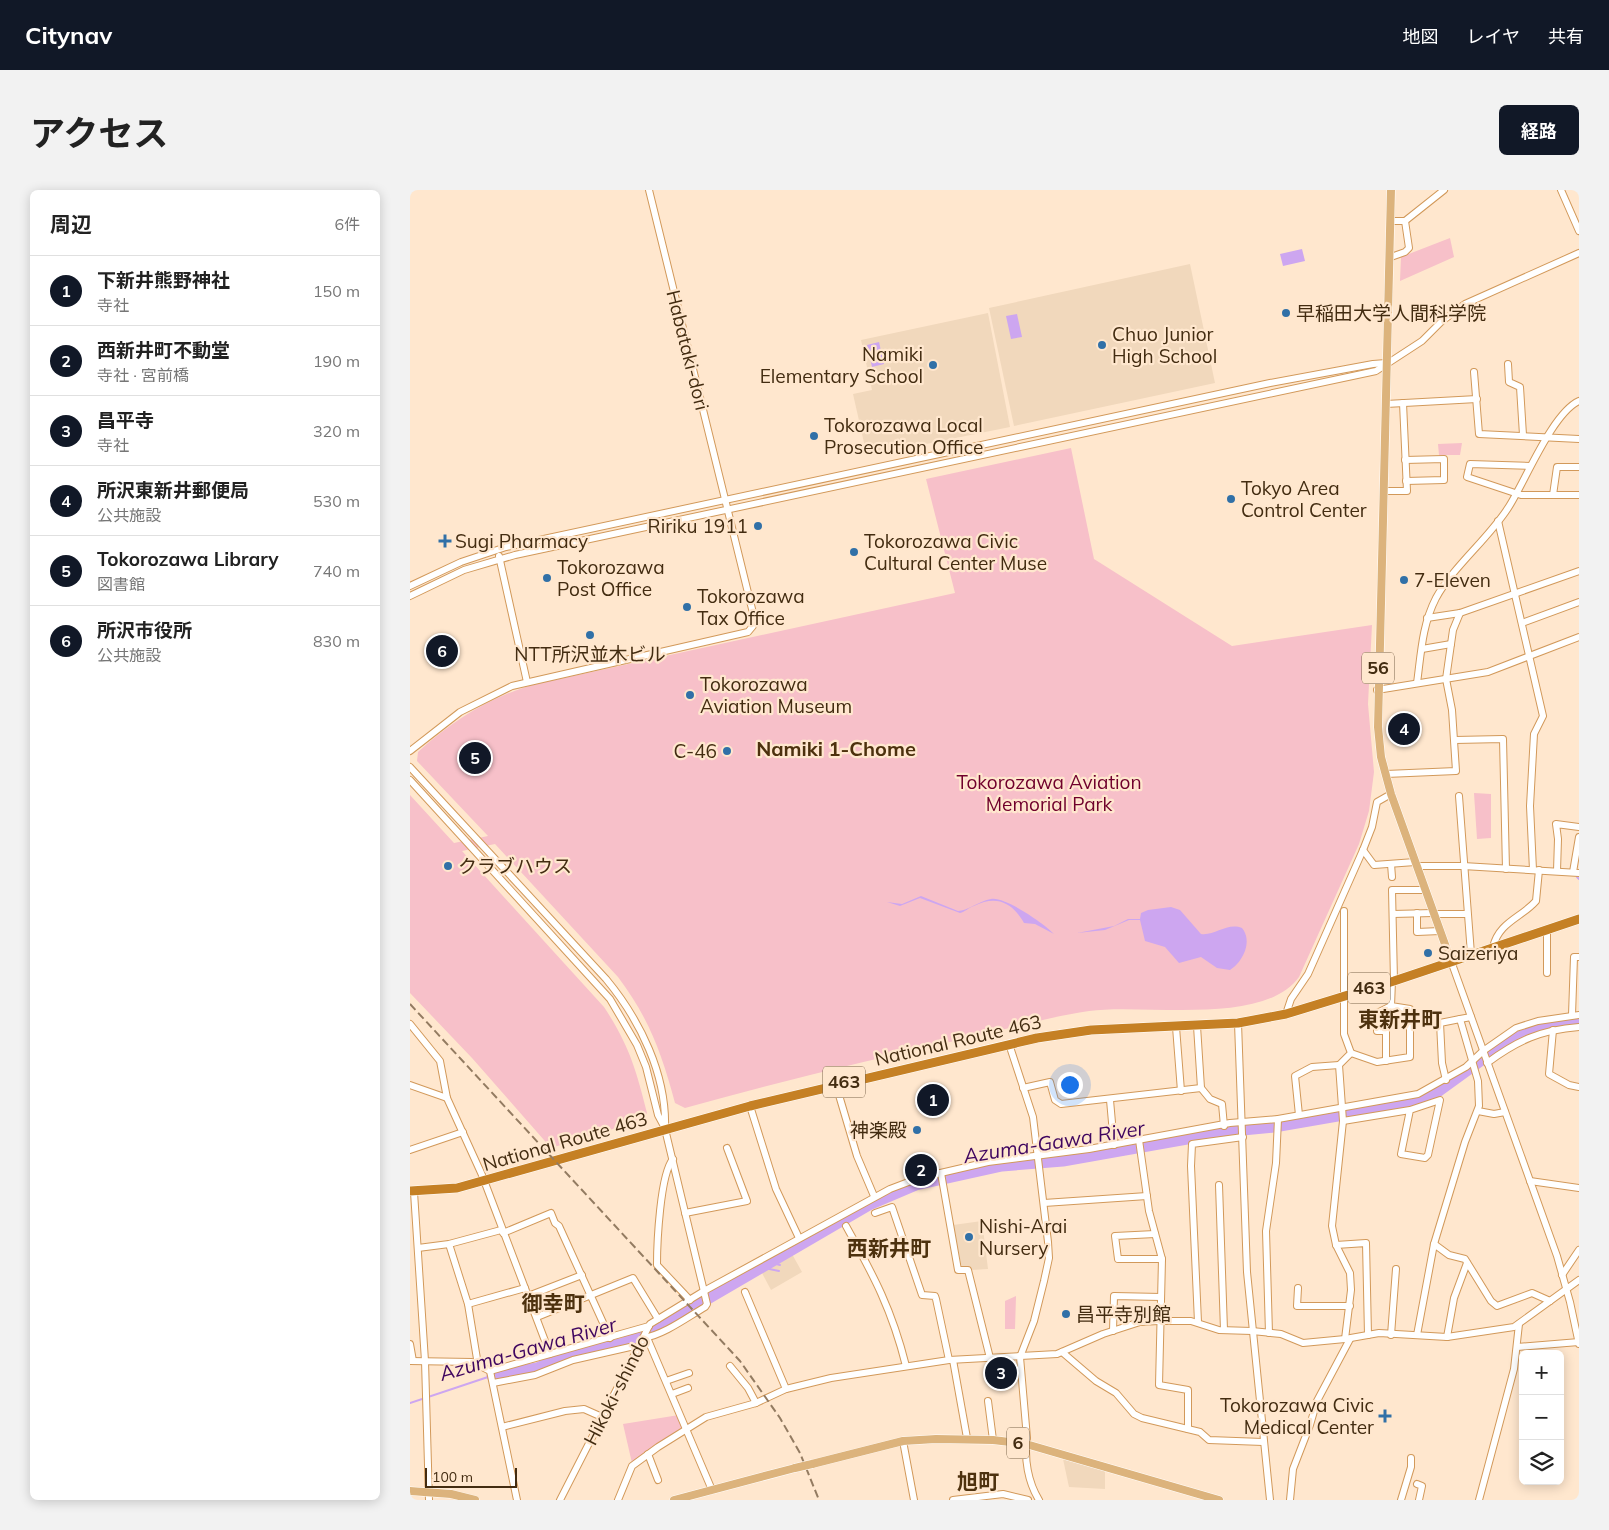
<!DOCTYPE html>
<html lang="ja">
<head>
<meta charset="utf-8">
<style>
	:root { --surface:#fff; --page:#f2f2f2; --text:#222; --muted:#767676; --line:#e0e0e0; --accent:#111827 }
	body { margin:0; font-family:Mulish,"Noto Sans JP",sans-serif; background:var(--page); color:var(--text) }
	.controls { position:absolute; right:15px; bottom:15px; display:grid; overflow:hidden; border-radius:8px; box-shadow:0 2px 12px #0003 }
	.controls button { width:45px; height:45px; display:grid; place-items:center; padding:0; border:0; border-bottom:1px solid var(--line); background:var(--surface); color:var(--text); font:25px sans-serif }
	.scale { position:absolute; left:15px; bottom:12px; width:92px; box-sizing:border-box; padding-left:5px; border:2px solid #432c11; border-top:0; font-size:14px; line-height:18px; white-space:nowrap; color:#432c11; -webkit-text-stroke:4px #ffe7ce; paint-order:stroke }
	.you { position:absolute; left:659px; top:894px; width:18px; height:18px; margin:-12px; border:4px solid #fff; border-radius:50%; background:#1a73e8; box-shadow:0 0 0 8px #1a73e833 }
	.badge { display:grid; place-items:center; width:32px; height:32px; border-radius:50%; background:var(--accent); color:#fff; font-size:16px; font-weight:700 }
	.pin { position:absolute; translate:-50% -50%; border:2px solid #fff; box-shadow:0 1px 5px #0006 }
	.list { margin:0; padding:0; list-style:none }
	h2 { display:flex; justify-content:space-between; align-items:center; height:65px; margin:0; padding:0 20px; font-size:21px }
	h2 small { font-size:16px; font-weight:400; color:var(--muted) }
	.list li { display:grid; grid-template-columns:32px 1fr auto; gap:15px; align-items:center; box-sizing:border-box; height:70px; padding:0 20px; border-top:1px solid var(--line) }
	.list b { display:block; font-size:19px; white-space:nowrap }
	.list p { margin:0; font-size:16px; white-space:nowrap; color:var(--muted) }
	.list em { font-size:16px; font-style:normal; color:var(--muted) }
	.icon { flex:none; width:28px; height:28px; fill:none; stroke:currentColor; stroke-width:2; stroke-linecap:round; stroke-linejoin:round }
	.map { position:relative; flex:none; width:1169px; height:1310px; overflow:hidden; border-radius:8px }
	header { display:flex; align-items:center; gap:30px; box-sizing:border-box; height:70px; padding:0 25px; background:var(--accent); color:#fff }
	header strong { font-size:24px }
	nav { display:flex; gap:28px; margin-inline-start:auto; font-size:18px }
	.intro { display:flex; align-items:center; justify-content:space-between; box-sizing:border-box; height:120px; padding:0 30px }
	h1 { margin:0; font-size:35px }
	.button { padding:12px 22px; border-radius:8px; background:var(--accent); color:#fff; font-size:18px; font-weight:700 }
	main { display:flex; gap:30px; padding:0 30px }
	aside { flex:1; background:var(--surface); border-radius:8px; box-shadow:0 2px 12px #0003 }
	.map>svg:first-child { display:block }
</style>
</head>
<body>
<header>
<strong>Citynav</strong>
<nav><a>地図</a><a>レイヤ</a><a>共有</a></nav>
</header>
<div class="intro"><h1>アクセス</h1><a class="button">経路</a></div>
<main>
<aside>
<h2>周辺<small>6件</small></h2>
<ul class="list">
<li><span class="badge">1</span><div><b>下新井熊野神社</b><p>寺社</p></div><em>150 m</em></li>
<li><span class="badge">2</span><div><b>西新井町不動堂</b><p>寺社 · 宮前橋</p></div><em>190 m</em></li>
<li><span class="badge">3</span><div><b>昌平寺</b><p>寺社</p></div><em>320 m</em></li>
<li><span class="badge">4</span><div><b>所沢東新井郵便局</b><p>公共施設</p></div><em>530 m</em></li>
<li><span class="badge">5</span><div><b>Tokorozawa Library</b><p>図書館</p></div><em>740 m</em></li>
<li><span class="badge">6</span><div><b>所沢市役所</b><p>公共施設</p></div><em>830 m</em></li>
</ul>
</aside>
<div class="map">
<svg width="1169" height="1310" viewBox="0 0 1169 1310">
	<rect width="100%" height="100%" fill="#ffe7ce"/>
	<g fill="#f1d8bc">
		<path d="M780,74L805,193L604,236L579,118Z"/>
		<path d="M578,123L600,237L457,266L443,204L462,200L451,150Z"/>
		<path d="M572,1031L578,1079L561,1080L560,1078H552L543,1035Z"/>
		<path d="M382,1064L392,1082L361,1100L351,1081Z"/>
		<path d="M653,1269L695,1281V1299L659,1297Z"/>
	</g>
	<g fill="#f7c0c9">
		<path d="M1040,48L1044,67L990,91L991,67Z"/>
		<path d="M1052,253L1050,265H1029L1028,254Z"/>
		<path d="M661,258L684,369L822,456L962,435L958,514L964,582L959,621L949,654L889,787C853,837 733,813 679,821C637,827 595,840 553,849C460,870 367,892 275,918L265,913C252,864 239,828 208,787L85,654L52,661L194,817C219,855 226,879 237,923L232,930L141,958L62,868L0,803V605L44,653L78,646L7,571L8,562C42,531 78,508 122,495L545,403L516,289Z"/>
		<path d="M1064,603L1081,604V648L1067,649Z"/>
		<path d="M606,1106L605,1139H595V1111Z"/>
		<path d="M269,1225L276,1237L222,1273L213,1234Z"/>
	</g>
	<g fill="#cda6f0">
		<path d="M892,59L895,71L873,76L870,64Z"/>
		<path d="M607,124L612,147L601,149L596,126Z"/>
		<path d="M469,152L474,174L462,177L457,155Z"/>
		<path d="M511,706L548,721C557,721 569,711 581,709C595,706 636,735 644,744L625,734L614,733C602,712 586,705 564,716C558,718 555,722 550,723L510,708L490,716L477,712L492,714Z"/>
		<path d="M761,717L770,720L791,744C805,746 817,732 832,738C843,751 833,772 820,780L807,778L791,767L769,773L755,757L735,751L730,730H719L695,740L667,743L704,736L718,729H730L731,723L738,720Z"/>
	</g>
	<g fill="none" stroke-linecap="round" stroke-linejoin="round">
		<g stroke="#cda6f0" stroke-width="2">
			<path d="M1167,687L1169,689"/>
			<path d="M359,1072L370,1075"/>
			<path d="M350,1077L369,1081"/>
			<path d="M0,1213L78,1187"/>
		</g>
		<path stroke="#cda6f0" stroke-width="11" d="M82,1186L127,1178L148,1169L213,1153L248,1138L459,1015L506,995L592,976L653,971L822,941L864,937L991,915L1022,906L1098,851L1126,840L1169,831"/>
		<g stroke="#d2995a" stroke-width="8">
			<g id="minor">
				<path d="M1151,0L1169,41"/>
				<path d="M981,31H995L1034,0"/>
				<path d="M981,67L995,62L999,58L995,31"/>
				<path d="M1098,174L1099,192L1110,197L1113,245"/>
				<path d="M1064,182L1069,244L1169,249"/>
				<path d="M976,214L1067,209"/>
				<path d="M995,270L1034,269V290L996,291"/>
				<path d="M1120,276L1060,274L1057,287L1111,305H1169"/>
				<path d="M974,301H997L993,213"/>
				<path d="M1143,305L1147,277H1169"/>
				<path d="M1088,331L1133,526L1124,544L1120,616L1123,680"/>
				<path d="M89,366L117,492"/>
				<path d="M0,396L51,372L96,357L860,193L963,174L976,173"/>
				<path d="M0,406L54,380L105,365L966,181L1012,151L1032,131L1055,114L1169,63"/>
				<path d="M1017,428L1050,423L1169,381"/>
				<path d="M1112,433L1169,412"/>
				<path d="M1012,459L1041,454"/>
				<path d="M1007,493C1011,464 1012,435 1026,408C1043,377 1078,349 1098,318C1114,294 1142,223 1169,211"/>
				<path d="M967,500L1078,482L1169,447"/>
				<path d="M1045,550L1093,549L1096,679"/>
				<path d="M0,561L50,522L102,496L338,442L343,436V423L239,0"/>
				<path d="M0,577L196,789C230,830 257,885 255,939L297,1114L295,1117C276,1128 255,1144 234,1148"/>
				<path d="M976,584L1046,581L1042,520L1036,489L1043,440L1050,423"/>
				<path d="M0,590L200,809L227,855L236,877L248,925L255,938"/>
				<path d="M1049,606L1061,764"/>
				<path d="M953,660L964,675L1005,672"/>
				<path d="M981,674L982,687"/>
				<path d="M1007,676H1053L1169,683"/>
				<path d="M1147,681L1148,649L1146,634L1169,637"/>
				<path d="M1163,682L1169,647"/>
				<path d="M934,721V844L941,863L929,875L933,931L922,1036L926,1055L940,1083L941,1100L935,1149"/>
				<path d="M1007,723V742L1030,741"/>
				<path d="M983,724L1023,723"/>
				<path d="M1024,724H1056"/>
				<path d="M1137,740V783"/>
				<path d="M1083,757C1089,732 1111,728 1126,711L1129,680"/>
				<path d="M1041,771L1147,1066L1160,1112L1169,1154"/>
				<path d="M984,791L982,700H1015"/>
				<path d="M876,824L881,809L898,784L953,660L962,637L967,612L981,604"/>
				<path d="M1162,825L1164,767H1169"/>
				<path d="M828,833L837,1082L860,1310"/>
				<path d="M0,834L30,871L37,908L72,985L140,1164"/>
				<path d="M787,836L791,898L800,909L812,914L814,936"/>
				<path d="M766,837L771,901"/>
				<path d="M1143,840L1139,884L1159,895L1169,897"/>
				<path d="M599,854L623,927L638,1052L639,1068L634,1091L624,1131L610,1167L617,1248C614,1269 618,1292 629,1310"/>
				<path d="M941,863L967,872L1000,867V819L981,816L982,791"/>
				<path d="M976,871V841H967V823L981,816"/>
				<path d="M1077,873C1108,850 1131,840 1169,837"/>
				<path d="M1036,890L1032,873L1030,833L1050,829"/>
				<path d="M0,895L37,908"/>
				<path d="M426,895L447,966L464,1006"/>
				<path d="M613,898L640,892L645,910L651,914L791,898"/>
				<path d="M700,910L704,955"/>
				<path d="M340,916L366,999L389,1048"/>
				<path d="M1068,921L1084,924L1095,922"/>
				<path d="M889,925L885,886L902,877L929,875"/>
				<path d="M933,931L1000,920L1030,910L1018,965L1015,968L991,964L1000,920"/>
				<path d="M729,950L739,1021L752,1069L749,1195L778,1200V1239"/>
				<path d="M0,960L53,942"/>
				<path d="M263,969C250,984 247,1054 247,1075L280,1110"/>
				<path d="M531,983L548,1080H558L580,1168"/>
				<path d="M1120,991L1169,998"/>
				<path d="M809,995L814,1140"/>
				<path d="M4,1002L15,1171L19,1310"/>
				<path d="M634,1013L737,1006"/>
				<path d="M275,1023L337,1011L317,958"/>
				<path d="M465,1023L482,1017L512,1105L525,1106L526,1109L539,1170"/>
				<path d="M436,1036C464,1086 482,1120 496,1176"/>
				<path d="M93,1043L141,1023L145,1033L149,1036L200,1148"/>
				<path d="M745,1044L705,1046L708,1069H752"/>
				<path d="M39,1054L58,1114L68,1175"/>
				<path d="M1024,1054L1039,1065L1055,1069L1081,1111L1087,1116L1122,1103L1140,1111"/>
				<path d="M926,1055L956,1053L958,1145"/>
				<path d="M8,1058L39,1054L91,1040"/>
				<path d="M1152,1085L1169,1060"/>
				<path d="M888,1098L887,1116H940"/>
				<path d="M335,1102L376,1199"/>
				<path d="M118,1106L172,1085"/>
				<path d="M58,1114L115,1098"/>
				<path d="M127,1127L223,1088L248,1129"/>
				<path d="M788,1132L781,976L782,954L833,947"/>
				<path d="M703,1141L704,1106L751,1107"/>
				<path d="M859,1143L856,1041L866,973L868,929"/>
				<path d="M981,1145L986,1079"/>
				<path d="M1007,1145L1024,1054L1055,952L1069,916L1068,891L1050,829L1061,827"/>
				<path d="M1037,1147L1044,1108L1057,1073"/>
				<path d="M234,1148L238,1150L302,1300"/>
				<path d="M0,1154L3,1171"/>
				<path d="M1107,1157L1169,1152"/>
				<path d="M652,1162L686,1191L706,1203L724,1224L732,1228L790,1242L799,1250L853,1252"/>
				<path d="M543,1170L557,1248"/>
				<path d="M0,1171L62,1172L80,1181L239,1136"/>
				<path d="M320,1176L338,1198L346,1213"/>
				<path d="M80,1181L107,1310"/>
				<path d="M256,1191L279,1183"/>
				<path d="M83,1193L125,1185L163,1170L220,1157H229"/>
				<path d="M262,1204L278,1198"/>
				<path d="M578,1211L583,1250"/>
				<path d="M92,1237L155,1221L174,1219L192,1227"/>
				<path d="M493,1251L504,1310"/>
				<path d="M238,1264L248,1290"/>
				<path d="M1007,1294L1012,1296L1009,1310"/>
				<path d="M150,1310L240,1134L294,1101L480,999L509,988L578,972L679,959L820,933L868,929L1008,904L1056,877L1073,861L1106,838L1128,831L1169,825"/>
				<path d="M208,1310L222,1276L248,1257L296,1227L346,1213L376,1199L421,1188L539,1170L647,1164L693,1144L730,1132L749,1131H781L809,1140L842,1141L871,1144L893,1153L935,1149L969,1143L1037,1147L1104,1137L1169,1090"/>
				<path d="M543,1310L593,1304L618,1310"/>
				<path d="M880,1310L883,1279L900,1235L907,1211L940,1149"/>
				<path d="M991,1310L1001,1277V1268"/>
				<path d="M1069,1310L1104,1179L1109,1134"/>
			</g>
		</g>
		<g stroke="#fff" stroke-width="9">
			<g id="major">
				<path d="M981,0L968,537L971,567L981,604L1041,771"/>
				<path d="M402,1274L493,1251L526,1249L583,1250L616,1254L809,1310"/>
				<path d="M0,1301L41,1304L65,1310"/>
				<path d="M264,1310L385,1278"/>
			</g>
		</g>
		<g stroke="#fff" stroke-width="10">
			<path id="highway" d="M0,1001L47,998L340,916L627,848L681,840L828,833L876,824L984,791L1169,729"/>
		</g>
		<use href="#minor" stroke="#fff" stroke-width="6"/>
		<use href="#major" stroke="#dcb37c" stroke-width="8"/>
		<use href="#highway" stroke="#c58024" stroke-width="9"/>
		<path stroke="#937b61" stroke-width="2" stroke-dasharray="8 4" stroke-linecap="butt" d="M0,814L330,1171L370,1228L390,1263L409,1310"/>
		<g stroke="#fff" stroke-width="9" stroke-linecap="butt">
			<path id="major-bridge" d="M385,1278L402,1274"/>
		</g>
		<use href="#major-bridge" stroke="#dcb37c" stroke-width="8"/>
	</g>
	<g fill="#3170a7" stroke="#ffe7ce" stroke-width="2">
		<circle cx="876" cy="123" r="5"/>
		<circle cx="692" cy="155" r="5"/>
		<circle cx="523" cy="175" r="5"/>
		<circle cx="404" cy="246" r="5"/>
		<circle cx="821" cy="309" r="5"/>
		<circle cx="348" cy="336" r="5"/>
		<path d="M32.5 343.5h5v5h5v5h-5v5h-5v-5h-5v-5h5z"/>
		<circle cx="444" cy="362" r="5"/>
		<circle cx="137" cy="388" r="5"/>
		<circle cx="994" cy="390" r="5"/>
		<circle cx="277" cy="417" r="5"/>
		<circle cx="180" cy="445" r="5"/>
		<circle cx="280" cy="505" r="5"/>
		<circle cx="317" cy="561" r="5"/>
		<circle cx="38" cy="676" r="5"/>
		<circle cx="1018" cy="763" r="5"/>
		<circle cx="507" cy="940" r="5"/>
		<circle cx="559" cy="1047" r="5"/>
		<circle cx="656" cy="1124" r="5"/>
		<path d="M972.5 1218.5h5v5h5v5h-5v5h-5v-5h-5v-5h5z"/>
	</g>
	<g text-anchor="middle" stroke-width="4.5" stroke-linejoin="round" paint-order="stroke">
		<g fill="#ffe7ce" stroke="#7b644a" stroke-width="1">
			<rect x="952" y="462.5" width="32" height="31" rx="4"/>
			<rect x="938" y="782.5" width="42" height="31" rx="4"/>
			<rect x="413" y="876.5" width="42" height="31" rx="4"/>
			<rect x="597" y="1237.5" width="22" height="31" rx="4"/>
		</g>
		<g font-size="18" font-weight="bold" fill="#432c11">
			<text x="968" y="484">56</text>
			<text x="959" y="804">463</text>
			<text x="434" y="898">463</text>
			<text x="608" y="1259">6</text>
		</g>
		<g font-size="19" fill="#432c11" stroke="#ffe7ce" text-anchor="start">
			<text x="886" y="130">早稲田大学人間科学院</text>
			<text x="702" y="151">Chuo Junior<tspan x="702" dy="22">High School</tspan></text>
			<text x="513" y="171" text-anchor="end">Namiki<tspan x="513" dy="22">Elementary School</tspan></text>
			<text x="414" y="242">Tokorozawa Local<tspan x="414" dy="22">Prosecution Office</tspan></text>
			<text x="831" y="305">Tokyo Area<tspan x="831" dy="22">Control Center</tspan></text>
			<text x="338" y="343" text-anchor="end">Ririku 1911</text>
			<text x="45" y="358">Sugi Pharmacy</text>
			<text x="454" y="358">Tokorozawa Civic<tspan x="454" dy="22">Cultural Center Muse</tspan></text>
			<text x="147" y="384">Tokorozawa<tspan x="147" dy="22">Post Office</tspan></text>
			<text x="1004" y="397">7-Eleven</text>
			<text x="287" y="413">Tokorozawa<tspan x="287" dy="22">Tax Office</tspan></text>
			<text x="180" y="471" text-anchor="middle">NTT所沢並木ビル</text>
			<text x="290" y="501">Tokorozawa<tspan x="290" dy="22">Aviation Museum</tspan></text>
			<text x="307" y="568" text-anchor="end">C-46</text>
			<text x="48" y="683">クラブハウス</text>
			<text x="1028" y="770">Saizeriya</text>
			<text x="497" y="947" text-anchor="end">神楽殿</text>
			<text x="569" y="1043">Nishi-Arai<tspan x="569" dy="22">Nursery</tspan></text>
			<text x="666" y="1131">昌平寺別館</text>
			<text x="964" y="1222" text-anchor="end">Tokorozawa Civic<tspan x="964" dy="22">Medical Center</tspan></text>
		</g>
		<g font-size="19" fill="#432c11" stroke="#ffe7ce">
			<text transform="translate(278 160) rotate(76)" y="7">Habataki-dori</text>
			<text transform="translate(548 850) rotate(-13)" y="7">National Route 463</text>
			<text transform="translate(155 951) rotate(-16)" y="7">National Route 463</text>
			<text transform="translate(206 1200) rotate(-63)" y="7">Hikoki-shindo</text>
		</g>
		<g font-size="19" fill="#70002c" stroke="#ffe7ce">
			<text x="639" y="599">Tokorozawa Aviation<tspan x="639" dy="22">Memorial Park</tspan></text>
		</g>
		<g font-size="20" font-weight="bold" fill="#4d310e" stroke="#ffe7ce">
			<text x="426" y="566">Namiki 1-Chome</text>
		</g>
		<g font-size="20" font-style="italic" fill="#3f055f" stroke="#ffe7ce">
			<text transform="translate(644 952) rotate(-9)" y="7">Azuma-Gawa River</text>
			<text transform="translate(118 1159) rotate(-16)" y="7">Azuma-Gawa River</text>
		</g>
		<g font-size="21" font-weight="bold" fill="#4d310e" stroke="#ffe7ce">
			<text x="990" y="837">東新井町</text>
			<text x="479" y="1066">西新井町</text>
			<text x="143" y="1121">御幸町</text>
			<text x="568" y="1299">旭町</text>
		</g>
	</g>
</svg>
<div class="controls">
<button>+</button>
<button>−</button>
<button><svg class="icon" aria-label="layers" viewBox="0 0 24 24"><path d="M12 4l9 5-9 5-9-5zM3 14l9 5 9-5"/></svg></button>
</div>
<div class="scale">100 m</div>
<div class="you"></div>
<div class="pin badge" style="left:523px;top:910px">1</div>
<div class="pin badge" style="left:511px;top:980px">2</div>
<div class="pin badge" style="left:591px;top:1183px">3</div>
<div class="pin badge" style="left:994px;top:539px">4</div>
<div class="pin badge" style="left:65px;top:568px">5</div>
<div class="pin badge" style="left:32px;top:461px">6</div>
</div>
</main>
</body>
</html>
